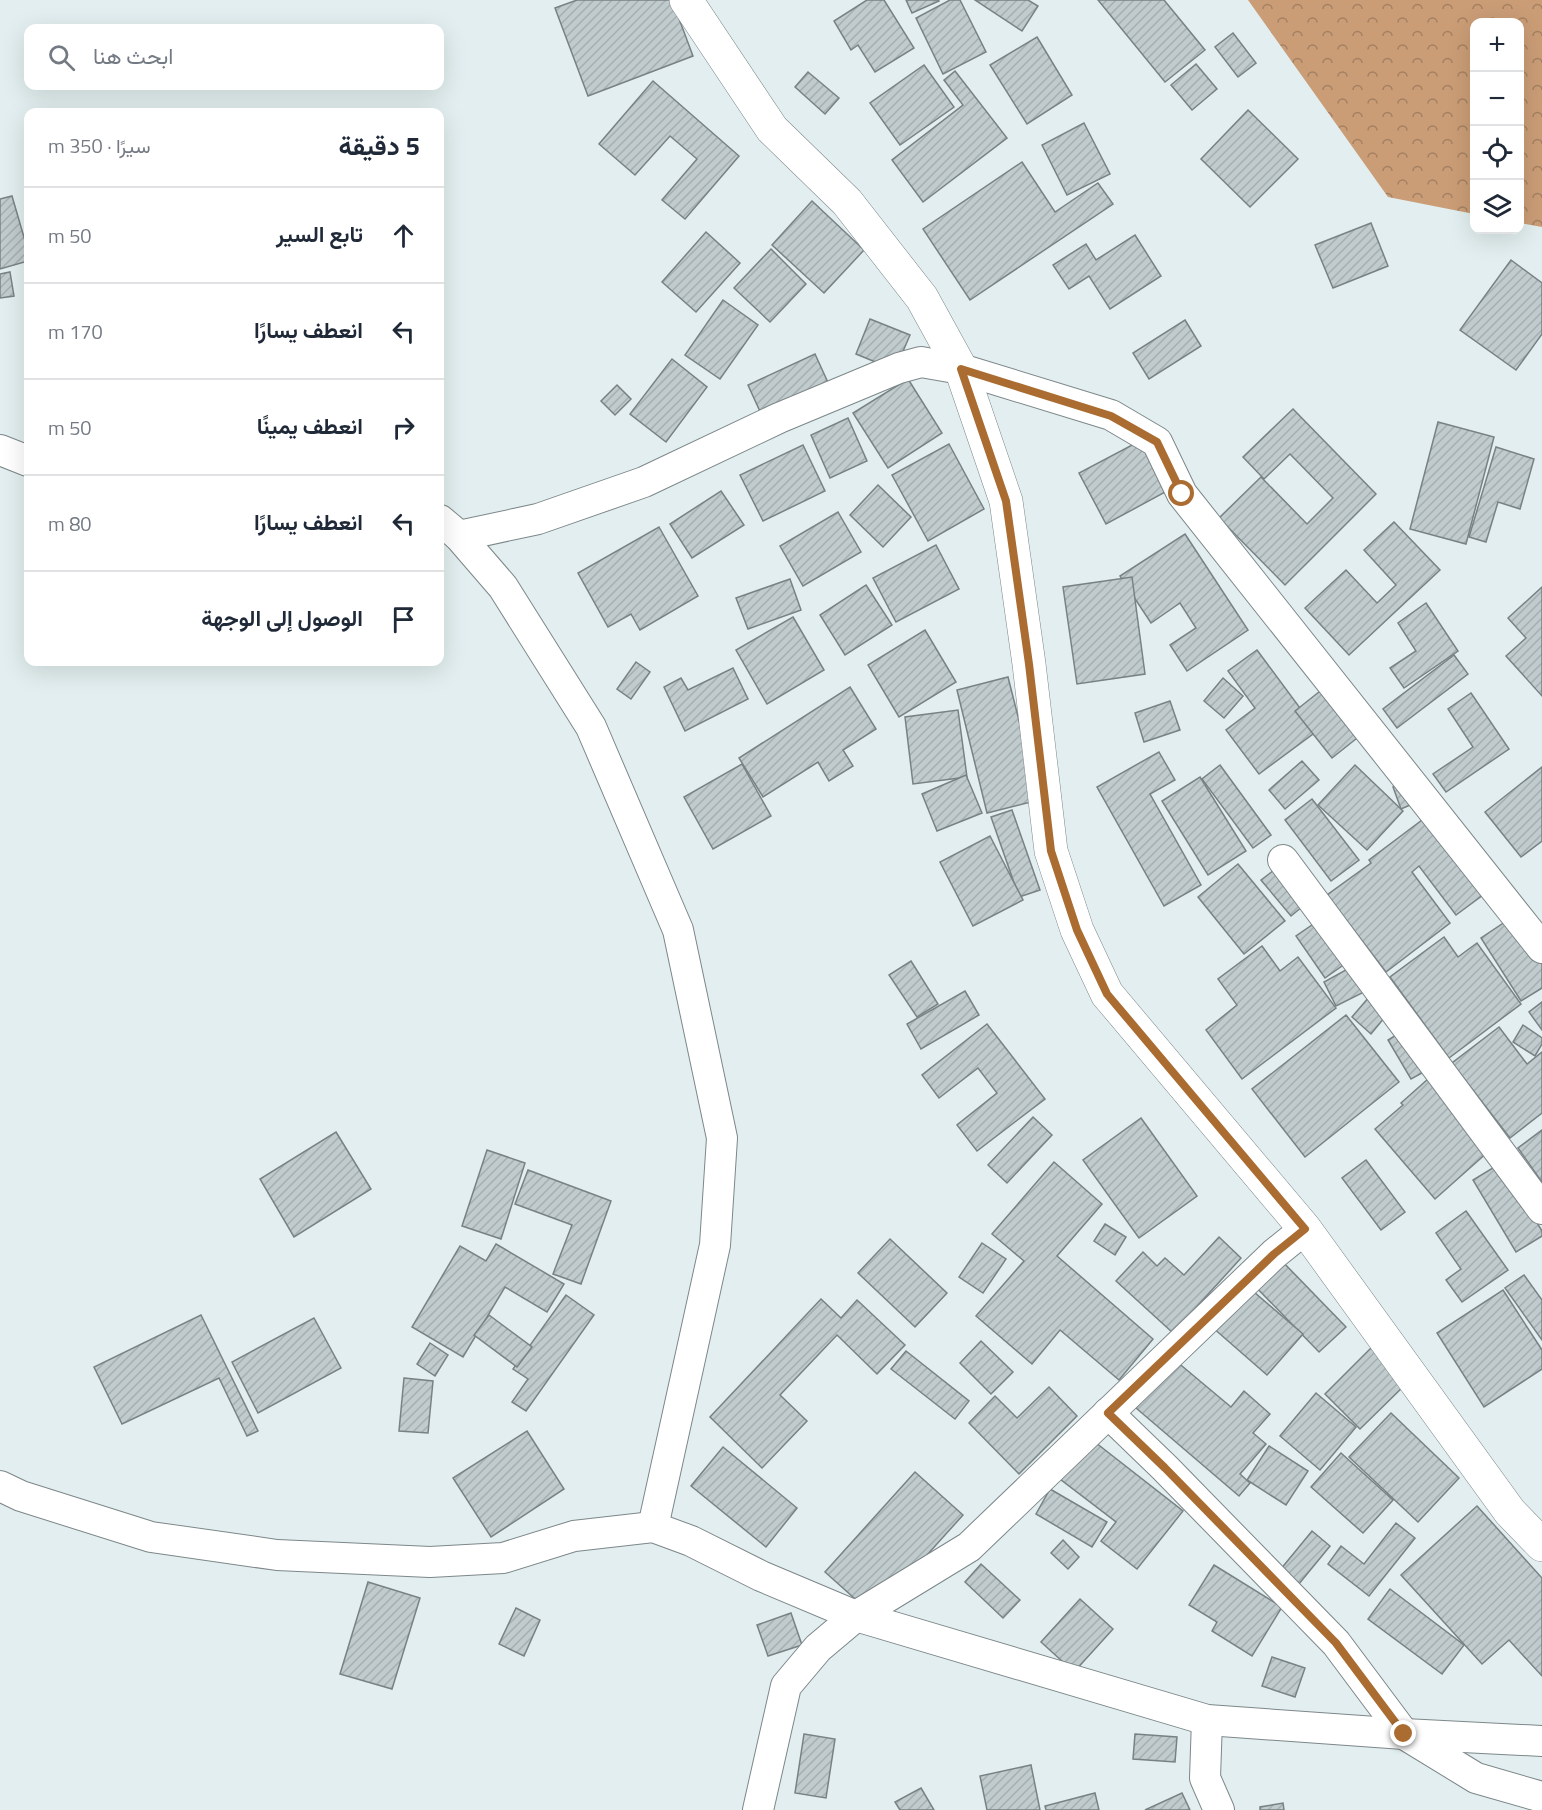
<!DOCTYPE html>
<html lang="ar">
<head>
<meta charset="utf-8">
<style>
	:root { --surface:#fff; --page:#f6f6f7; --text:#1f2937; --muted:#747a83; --line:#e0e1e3 }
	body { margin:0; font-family:"Titillium Web",Vazirmatn,sans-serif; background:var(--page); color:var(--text); direction:rtl }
	.controls { position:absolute; right:18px; top:18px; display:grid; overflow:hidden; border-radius:12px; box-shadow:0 6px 24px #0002 }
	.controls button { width:54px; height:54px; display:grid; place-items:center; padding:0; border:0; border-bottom:2px solid var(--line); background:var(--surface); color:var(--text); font:30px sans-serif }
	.stop { position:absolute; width:18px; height:18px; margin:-14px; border:4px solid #aa6c31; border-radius:50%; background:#fff }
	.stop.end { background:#aa6c31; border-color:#fff; box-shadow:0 2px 6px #0008 }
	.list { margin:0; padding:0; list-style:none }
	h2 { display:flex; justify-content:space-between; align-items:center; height:78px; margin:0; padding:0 24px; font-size:26px }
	h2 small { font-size:20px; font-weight:400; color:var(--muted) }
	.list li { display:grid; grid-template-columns:39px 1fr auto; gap:18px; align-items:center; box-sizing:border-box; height:96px; padding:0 24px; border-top:2px solid var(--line) }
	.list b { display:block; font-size:22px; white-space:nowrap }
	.list em { font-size:20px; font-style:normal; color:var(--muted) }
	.icon { flex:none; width:33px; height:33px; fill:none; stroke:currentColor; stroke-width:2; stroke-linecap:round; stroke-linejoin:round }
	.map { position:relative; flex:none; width:1542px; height:1810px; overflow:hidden; direction:ltr }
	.search { position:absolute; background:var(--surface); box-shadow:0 6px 24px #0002; left:24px; top:24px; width:420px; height:66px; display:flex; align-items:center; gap:15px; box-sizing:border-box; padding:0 21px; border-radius:12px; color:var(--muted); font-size:22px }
	.panel { position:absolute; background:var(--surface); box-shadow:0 6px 24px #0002; left:24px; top:108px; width:420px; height:558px; border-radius:12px; direction:rtl }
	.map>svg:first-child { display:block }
</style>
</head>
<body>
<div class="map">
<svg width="1542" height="1810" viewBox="0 0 1542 1810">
	<defs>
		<pattern id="forest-crowns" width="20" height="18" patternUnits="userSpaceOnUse" patternTransform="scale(1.5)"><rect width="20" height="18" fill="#ca9d76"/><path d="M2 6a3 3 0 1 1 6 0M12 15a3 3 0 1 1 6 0" fill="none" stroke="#a48061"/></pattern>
		<pattern id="building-hatch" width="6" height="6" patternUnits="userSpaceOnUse" patternTransform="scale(1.5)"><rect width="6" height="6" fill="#c0cbcd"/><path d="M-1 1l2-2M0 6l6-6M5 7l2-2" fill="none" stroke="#a5aeb0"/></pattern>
	</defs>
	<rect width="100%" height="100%" fill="#e2eeef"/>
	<path fill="url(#forest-crowns)" d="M1248,0H1542V227L1520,223V22H1474V214L1388,197Z"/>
	<g fill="url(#building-hatch)" stroke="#788284" stroke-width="1.5">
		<path d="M577,0H672L693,56L588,96L555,8Z"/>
		<path d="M867,0H884L914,48L875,72L858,45L851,50L834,21Z"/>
		<path d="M906,0H938L939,1L912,13Z"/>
		<path d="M950,0H960L986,52L943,74L916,18Z"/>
		<path d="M975,0H1028L1038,6L1022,31Z"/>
		<path d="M1098,0H1164L1205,50L1165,82Z"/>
		<path d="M1233,33L1256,63L1238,77L1215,47Z"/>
		<path d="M1037,37L1072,95L1027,124L990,65Z"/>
		<path d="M1196,64L1217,89L1192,110L1171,85Z"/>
		<path d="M924,65L954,107L900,145L870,103Z"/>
		<path d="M955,71L1007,138L923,202L892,160L963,105L944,80Z"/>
		<path d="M808,72L839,98L825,114L795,87Z"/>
		<path d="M653,81L739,156L685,219L662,200L697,159L670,136L635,175L599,144Z"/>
		<path d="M1248,110L1298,159L1250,207L1201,159Z"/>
		<path d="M1084,123L1110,174L1067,195L1042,145Z"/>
		<path d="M1022,162L1055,212L1098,183L1113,204L970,300L923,229Z"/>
		<path d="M12,196L28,251V261L0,269V199Z"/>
		<path d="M812,201L864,250L824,293L772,245Z"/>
		<path d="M1371,223L1388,266L1333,288L1315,245Z"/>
		<path d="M706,232L740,263L696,312L662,282Z"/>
		<path d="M1135,235L1161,276L1110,309L1089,276L1069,289L1053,265L1086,244L1096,260Z"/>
		<path d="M771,249L806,284L770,322L734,288Z"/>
		<path d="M1511,260L1542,283V334L1516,370L1460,330Z"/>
		<path d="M10,272L14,296L0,298V274Z"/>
		<path d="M723,300L758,325L720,379L685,355Z"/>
		<path d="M870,319L910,335L895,370L856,354Z"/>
		<path d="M1185,320L1201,346L1149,379L1133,353Z"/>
		<path d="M815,354L830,387L763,418L748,385Z"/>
		<path d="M672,359L707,387L666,442L630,414Z"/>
		<path d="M908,379L942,433L888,468L853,413Z"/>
		<path d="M617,385L631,399L615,415L601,401Z"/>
		<path d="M1293,409L1376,494L1285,585L1219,518L1261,477L1307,524L1333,498L1290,454L1264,479L1243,457Z"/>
		<path d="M848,418L867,461L830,478L811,435Z"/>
		<path d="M1438,422L1494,437L1466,544L1410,529Z"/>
		<path d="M1153,434L1180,484L1106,524L1079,473Z"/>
		<path d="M949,444L984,509L928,541L892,475Z"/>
		<path d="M803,445L825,491L763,521L740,475Z"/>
		<path d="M1496,447L1534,459L1520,509L1498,502L1486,542L1469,537Z"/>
		<path d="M878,485L911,517L883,547L850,515Z"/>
		<path d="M721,491L744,525L692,558L670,524Z"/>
		<path d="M838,512L861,552L803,586L780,546Z"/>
		<path d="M1394,522L1440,570L1349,655L1305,608L1346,570L1377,603L1396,585L1364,550Z"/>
		<path d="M659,527L698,596L640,630L631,614L608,627L578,573Z"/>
		<path d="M1185,534L1248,630L1187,671L1170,645L1196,628L1180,603L1151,623L1120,576Z"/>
		<path d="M936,545L959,589L896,622L873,578Z"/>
		<path d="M1132,577L1145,674L1077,684L1063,587Z"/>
		<path d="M790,579L801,610L748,629L736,598Z"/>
		<path d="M866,585L892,625L845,655L820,615Z"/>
		<path d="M1542,587V696L1506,656L1526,638L1508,618Z"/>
		<path d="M1426,603L1458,651L1404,688L1390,668L1416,651L1398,623Z"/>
		<path d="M793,617L824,670L767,704L736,650Z"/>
		<path d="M925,630L956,682L899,717L868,665Z"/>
		<path d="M1257,650L1317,731L1259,774L1226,730L1255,708L1228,671Z"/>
		<path d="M1454,655L1468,674L1397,728L1383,709Z"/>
		<path d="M636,662L650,672L631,699L617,689Z"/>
		<path d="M733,668L748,699L685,731L664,687L681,678L688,690Z"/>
		<path d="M1008,677L1039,800L987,813L957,690Z"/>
		<path d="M1223,678L1243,696L1224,718L1204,701Z"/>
		<path d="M1334,680L1371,727L1332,758L1295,711Z"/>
		<path d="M850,687L876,729L843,750L853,766L829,781L818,762L763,797L739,758Z"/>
		<path d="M1471,693L1509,749L1446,792L1433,774L1473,747L1448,709Z"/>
		<path d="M1170,701L1180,730L1144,742L1135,713Z"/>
		<path d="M958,710L967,777L913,784L905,717Z"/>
		<path d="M1159,752L1175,780L1150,794L1201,885L1164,906L1097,787Z"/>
		<path d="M1302,761L1319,780L1285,809L1269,790Z"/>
		<path d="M742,764L771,816L713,849L684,797Z"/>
		<path d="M1220,765L1271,835L1253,848L1202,779Z"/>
		<path d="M1355,765L1403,811L1367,850L1318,805Z"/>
		<path d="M1542,767V841L1521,857L1485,812Z"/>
		<path d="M966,775L982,813L937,831L922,794Z"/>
		<path d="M1200,777L1246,851L1208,875L1162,801Z"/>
		<path d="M1408,780L1417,802L1401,809L1393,787Z"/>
		<path d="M1312,799L1359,860L1331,881L1285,820Z"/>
		<path d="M1012,810L1040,890L1019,897L991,817Z"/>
		<path d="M1434,811L1491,889L1456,915L1419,866L1412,872L1450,923L1386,972L1327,895L1371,863L1369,860Z"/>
		<path d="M990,836L1023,900L973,926L940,862Z"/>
		<path d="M1238,864L1285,921L1244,954L1198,897Z"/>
		<path d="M1278,867L1308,902L1291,916L1261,880Z"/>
		<path d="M1520,912L1542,945V988L1521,1001L1481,938Z"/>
		<path d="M1328,914L1356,956L1325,978L1296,936Z"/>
		<path d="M1444,937L1458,957L1477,943L1521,1004L1449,1058L1390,977Z"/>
		<path d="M1262,946L1280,971L1298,957L1336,1008L1242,1079L1206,1030L1237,1005L1218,979Z"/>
		<path d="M911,961L938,1004L917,1017L889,975Z"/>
		<path d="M1362,961L1374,987L1336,1006L1324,982Z"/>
		<path d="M1375,990L1394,1006L1371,1034L1352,1017Z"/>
		<path d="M965,991L979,1015L921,1049L907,1024Z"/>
		<path d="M1542,1002V1030L1529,1012Z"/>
		<path d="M1346,1015L1399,1082L1305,1157L1252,1089Z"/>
		<path d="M987,1024L1045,1099L977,1151L957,1125L997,1093L978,1068L939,1098L922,1075Z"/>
		<path d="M1523,1025L1542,1038V1044L1535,1056L1513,1042Z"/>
		<path d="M1411,1026L1433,1067L1411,1079L1388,1040Z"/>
		<path d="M1499,1027L1527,1064L1542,1052V1113L1510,1138L1452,1063Z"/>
		<path d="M1437,1071L1498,1143L1435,1199L1375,1129L1403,1105L1401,1103Z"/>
		<path d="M1033,1117L1052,1135L1007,1183L988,1165Z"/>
		<path d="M1141,1118L1197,1196L1139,1238L1083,1160Z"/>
		<path d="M1542,1130V1182L1518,1148Z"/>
		<path d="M336,1132L371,1189L294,1237L260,1179Z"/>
		<path d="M487,1150L525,1163L501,1239L462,1226Z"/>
		<path d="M1366,1160L1405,1212L1381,1230L1342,1178Z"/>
		<path d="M1054,1162L1102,1204L1057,1256L1153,1339L1119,1380L1060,1330L1032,1364L976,1316L1024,1261L992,1234Z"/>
		<path d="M1501,1163L1542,1231V1236L1516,1252L1473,1180Z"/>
		<path d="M528,1170L611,1201L581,1284L553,1274L572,1225L515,1204Z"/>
		<path d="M1466,1211L1508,1270L1462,1302L1446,1280L1461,1269L1436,1233Z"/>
		<path d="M1105,1224L1126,1237L1115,1255L1094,1241Z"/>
		<path d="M1219,1237L1241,1258L1173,1333L1116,1281L1143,1252L1157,1266L1165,1258L1184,1275Z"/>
		<path d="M890,1239L947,1293L915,1327L858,1273Z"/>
		<path d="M982,1243L1006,1259L983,1293L959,1277Z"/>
		<path d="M496,1244L564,1284L547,1312L505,1287L463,1357L412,1327L460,1246L486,1261Z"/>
		<path d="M1278,1257L1346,1327L1319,1352L1252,1283Z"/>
		<path d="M1524,1275L1542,1300V1340L1505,1288Z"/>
		<path d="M1247,1286L1303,1334L1267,1375L1212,1327Z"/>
		<path d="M1503,1290L1542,1350V1369L1484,1407L1437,1333Z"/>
		<path d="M566,1295L594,1315L526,1411L512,1402L528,1379L513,1369Z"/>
		<path d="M821,1299L841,1318L857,1300L905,1345L877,1374L837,1335L780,1395L807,1421L762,1468L710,1417Z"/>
		<path d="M201,1315L258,1431L247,1436L219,1378L122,1424L94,1367Z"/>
		<path d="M489,1315L532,1347L517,1367L474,1335Z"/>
		<path d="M314,1318L341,1368L258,1413L232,1362Z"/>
		<path d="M981,1341L1013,1372L991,1394L960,1363Z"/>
		<path d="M430,1343L448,1355L435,1376L417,1364Z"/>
		<path d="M1375,1344L1410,1380L1360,1429L1325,1394Z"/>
		<path d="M906,1351L969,1401L955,1419L891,1369Z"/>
		<path d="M1176,1361L1231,1407L1244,1391L1270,1414L1253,1433L1266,1444L1240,1474L1250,1483L1239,1496L1136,1408Z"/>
		<path d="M404,1378L433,1381L428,1433L399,1431Z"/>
		<path d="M1049,1387L1077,1416L1019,1474L969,1423L995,1396L1017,1418Z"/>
		<path d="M1316,1393L1356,1427L1320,1470L1280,1436Z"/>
		<path d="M1391,1413L1459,1478L1418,1522L1349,1457Z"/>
		<path d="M527,1431L564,1489L491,1537L453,1478Z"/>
		<path d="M1091,1439L1183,1511L1137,1569L1101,1541L1116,1522L1060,1479Z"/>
		<path d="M1269,1446L1308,1471L1286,1505L1247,1480Z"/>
		<path d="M723,1447L797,1508L766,1547L691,1486Z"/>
		<path d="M1341,1453L1393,1500L1363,1533L1311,1487Z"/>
		<path d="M915,1472L963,1515L873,1615L825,1572Z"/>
		<path d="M1050,1489L1107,1522L1092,1547L1036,1514Z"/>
		<path d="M1477,1506L1542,1578V1676L1509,1640L1482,1664L1401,1575Z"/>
		<path d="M1396,1523L1415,1538L1369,1596L1328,1564L1341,1546L1364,1564Z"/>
		<path d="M1312,1531L1330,1546L1294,1590L1276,1575Z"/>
		<path d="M1063,1540L1079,1557L1068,1569L1051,1553Z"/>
		<path d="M981,1564L1020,1600L1003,1618L965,1582Z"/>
		<path d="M1214,1565L1282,1607L1252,1656L1212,1631L1217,1622L1189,1605Z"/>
		<path d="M368,1582L420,1598L392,1689L340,1674Z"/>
		<path d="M1390,1589L1464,1645L1442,1674L1368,1619Z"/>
		<path d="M1080,1599L1113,1629L1074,1672L1041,1642Z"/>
		<path d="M516,1608L540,1620L524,1656L499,1644Z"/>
		<path d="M791,1613L802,1645L768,1656L757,1625Z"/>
		<path d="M1272,1657L1305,1668L1295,1697L1262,1686Z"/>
		<path d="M804,1734L835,1739L826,1798L795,1793Z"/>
		<path d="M1135,1734L1177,1737L1175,1762L1133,1759Z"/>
		<path d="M1031,1765L1040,1810H987L980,1776Z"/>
		<path d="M921,1788L934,1810H900L895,1802Z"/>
		<path d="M1095,1793L1099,1810H1046L1045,1806Z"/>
		<path d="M1182,1793L1190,1810H1145Z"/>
		<path d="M1283,1803L1284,1810H1260V1807Z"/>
	</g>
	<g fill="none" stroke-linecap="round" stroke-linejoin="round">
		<g stroke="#7d8789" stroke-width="32">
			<g id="street">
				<path d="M0,450L28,461"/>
				<path d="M440,520L459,536L503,587L591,727L678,930L722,1138L715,1245L653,1527"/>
				<path d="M459,536L538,519L644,482L779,418L899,368L921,362L961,369L1111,415L1157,442L1182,494L1542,948"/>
				<path d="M1283,860L1542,1209"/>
				<path d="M1108,1413L1165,1468L1336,1643L1404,1734L1476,1778L1542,1797"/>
				<path d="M0,1486L21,1496L151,1537L277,1555L430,1562L503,1558L574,1536L653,1527L691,1541L761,1576L856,1616L1207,1720L1404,1734L1542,1741"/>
				<path d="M1207,1720L1205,1778L1219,1810"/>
				<path d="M758,1810L786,1686L818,1648L856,1616L969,1547L1274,1254L1305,1229"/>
			</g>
		</g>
		<g stroke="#7d8789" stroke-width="34">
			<path id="secondary" d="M686,0L772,129L847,202L922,298L961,369L1006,501L1029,664L1051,851L1077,930L1107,994L1305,1229L1510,1512L1542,1545"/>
		</g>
		<use href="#street" stroke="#fff" stroke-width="30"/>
		<use href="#secondary" stroke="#fff" stroke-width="33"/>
	</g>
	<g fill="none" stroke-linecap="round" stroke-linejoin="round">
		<path stroke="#aa6c31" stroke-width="8" d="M1182,494L1157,442L1111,416L961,369L1006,501L1029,664L1051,851L1077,930L1107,994L1305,1229L1274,1254L1108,1413L1165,1468L1336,1643L1404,1734"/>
	</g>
</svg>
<div class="controls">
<button>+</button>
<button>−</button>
<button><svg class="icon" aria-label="locate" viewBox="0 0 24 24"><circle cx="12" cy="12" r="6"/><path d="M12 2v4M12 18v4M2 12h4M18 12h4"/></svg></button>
<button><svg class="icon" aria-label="layers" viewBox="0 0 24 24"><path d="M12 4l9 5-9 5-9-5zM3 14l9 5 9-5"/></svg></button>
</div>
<div class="stop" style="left:1182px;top:494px"></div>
<div class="stop end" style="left:1404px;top:1734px"></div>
<div class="search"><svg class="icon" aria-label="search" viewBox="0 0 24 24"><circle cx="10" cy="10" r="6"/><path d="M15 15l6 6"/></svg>ابحث هنا</div>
<section class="panel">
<h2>5 دقيقة<small>سيرًا · 350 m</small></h2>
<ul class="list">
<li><svg class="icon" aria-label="ahead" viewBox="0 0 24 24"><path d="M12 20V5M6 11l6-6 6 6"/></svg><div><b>تابع السير</b></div><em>50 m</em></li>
<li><svg class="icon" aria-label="left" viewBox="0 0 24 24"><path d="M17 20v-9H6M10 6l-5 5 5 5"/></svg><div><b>انعطف يسارًا</b></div><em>170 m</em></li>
<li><svg class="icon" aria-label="right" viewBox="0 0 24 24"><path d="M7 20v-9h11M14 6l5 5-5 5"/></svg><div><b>انعطف يمينًا</b></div><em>50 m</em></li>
<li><svg class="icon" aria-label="left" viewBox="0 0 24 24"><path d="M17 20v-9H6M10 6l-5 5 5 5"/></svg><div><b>انعطف يسارًا</b></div><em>80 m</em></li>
<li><svg class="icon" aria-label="arrive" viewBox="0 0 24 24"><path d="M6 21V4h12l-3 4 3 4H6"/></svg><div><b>الوصول إلى الوجهة</b></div></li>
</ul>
</section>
</div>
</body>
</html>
